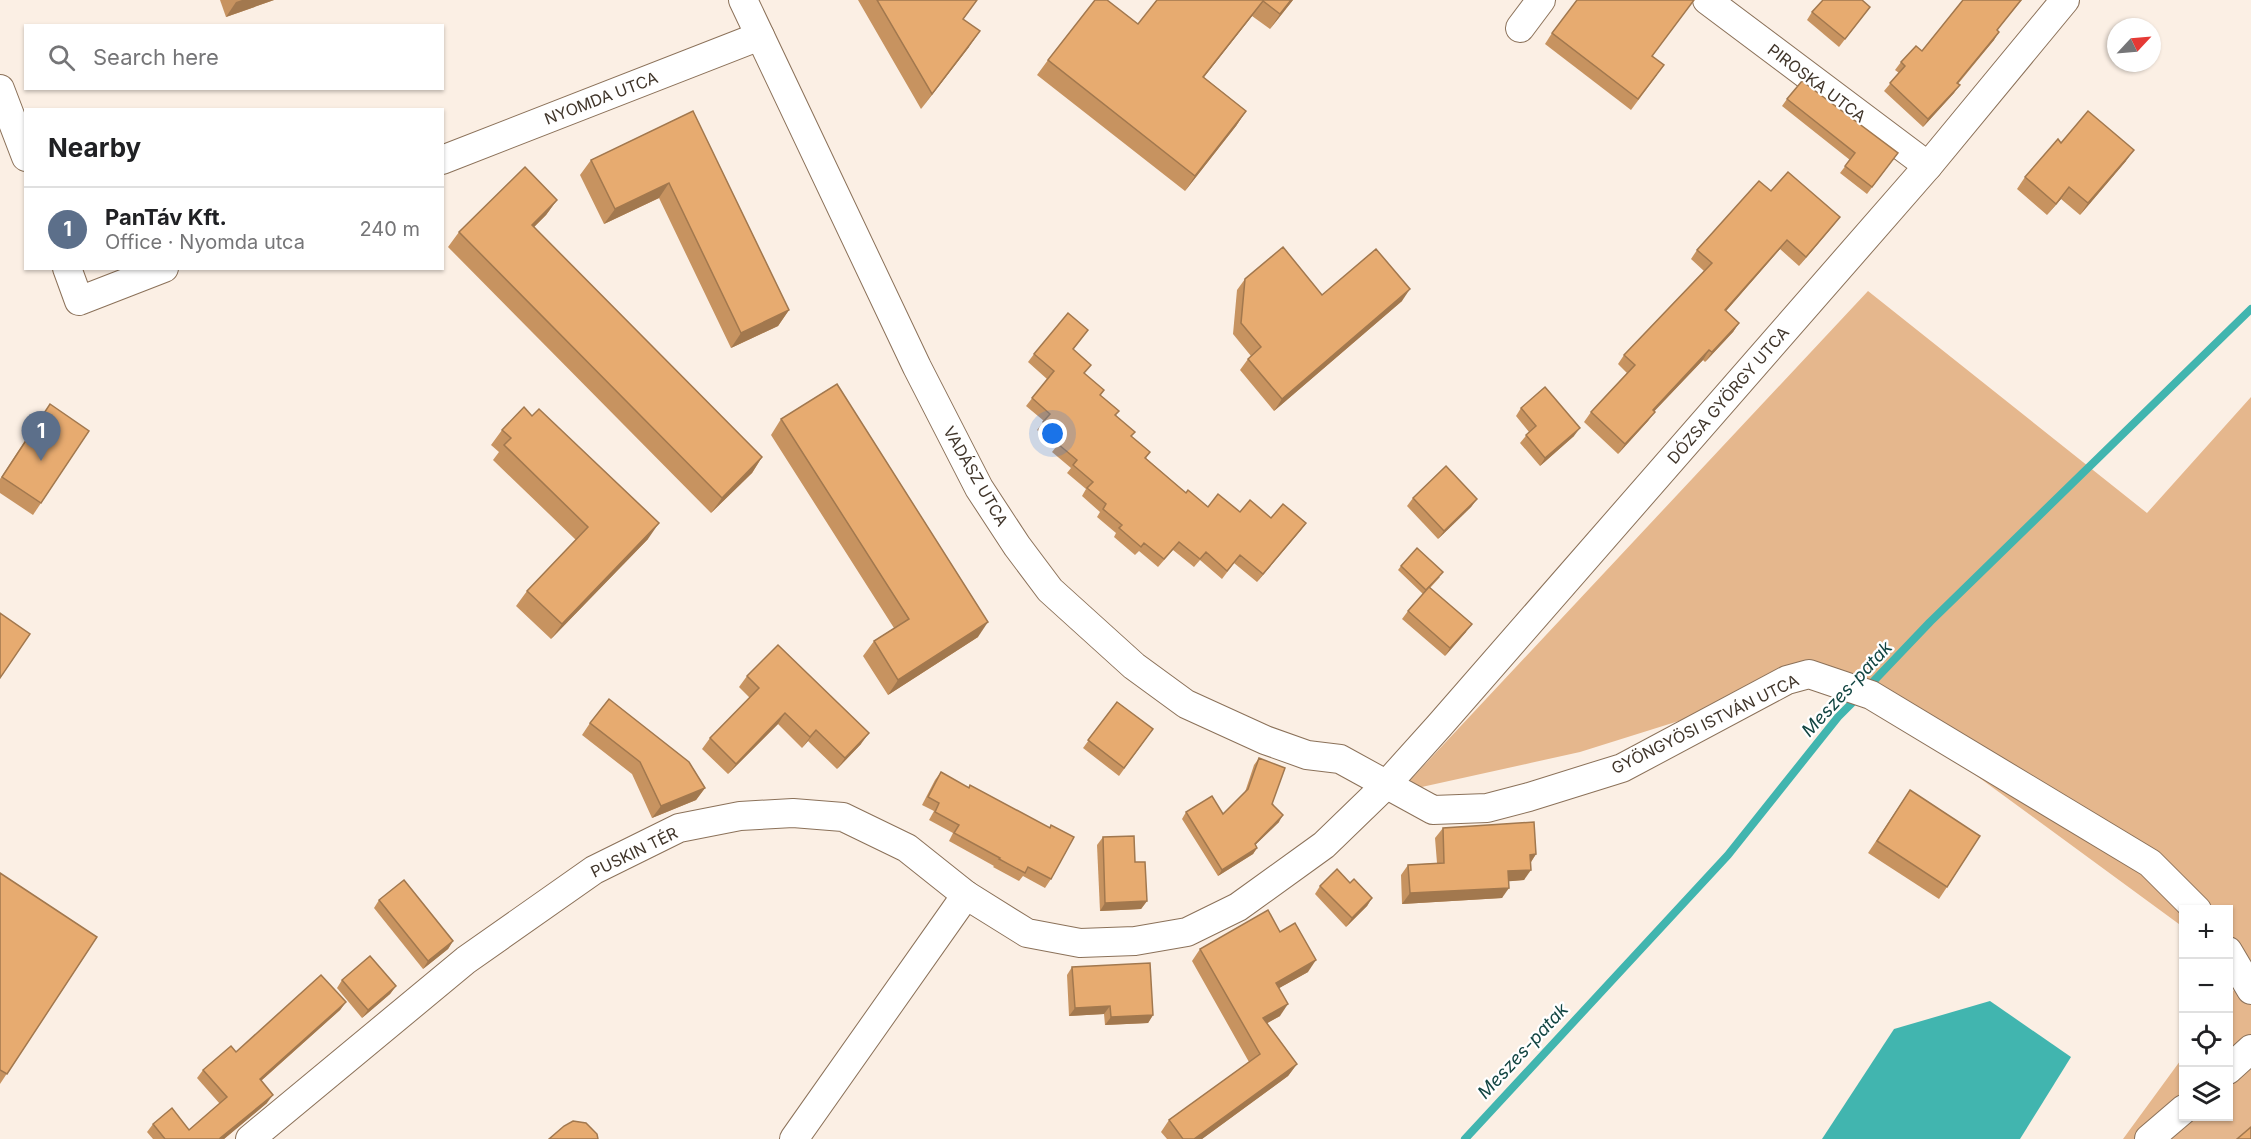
<!DOCTYPE html>
<html lang="en">
<head>
<meta charset="utf-8">
<style>
	:root { --surface:#fff; --page:#f2f2f2; --text:#202124; --muted:#757577; --line:#e0e0e0; --accent:#db2777 }
	body { margin:0; font-family:Inter,sans-serif; background:var(--page); color:var(--text) }
	.controls { position:absolute; right:18px; bottom:18px; display:grid; overflow:hidden; border-radius:0px; box-shadow:0 2px 4px #0004 }
	.controls button { width:54px; height:54px; display:grid; place-items:center; padding:0; border:0; border-bottom:2px solid var(--line); background:var(--surface); color:var(--text); font:30px sans-serif }
	.compass { position:absolute; left:2107px; top:18px; width:54px; height:54px; border-radius:50%; background:var(--surface); box-shadow:0 2px 4px #0004; rotate:64deg }
	.you { position:absolute; left:1053px; top:434px; width:21px; height:21px; margin:-15px; border:4px solid #fff; border-radius:50%; background:#1a73e8; box-shadow:0 0 0 9px #1a73e833 }
	.badge { display:grid; place-items:center; width:39px; height:39px; border-radius:50%; background:var(--accent); color:#fff; font-size:20px; font-weight:700 }
	.pin { position:absolute; translate:-50% -50px; filter:drop-shadow(0 2px 3px #0008) }
	.pin::after { content:''; position:absolute; top:32px; width:21px; height:18px; background:inherit; clip-path:polygon(0 0,100% 0,50% 100%) }
	.list { margin:0; padding:0; list-style:none }
	h2 { display:flex; justify-content:space-between; align-items:center; height:78px; margin:0; padding:0 24px; font-size:26px }
	h2 small { font-size:20px; font-weight:400; color:var(--muted) }
	.list li { display:grid; grid-template-columns:39px 1fr auto; gap:18px; align-items:center; box-sizing:border-box; height:84px; padding:0 24px; border-top:2px solid var(--line) }
	.list b { display:block; font-size:22px; white-space:nowrap }
	.list p { margin:0; font-size:20px; white-space:nowrap; color:var(--muted) }
	.list em { font-size:20px; font-style:normal; color:var(--muted) }
	.icon { flex:none; width:33px; height:33px; fill:none; stroke:currentColor; stroke-width:2; stroke-linecap:round; stroke-linejoin:round }
	.map { position:relative; flex:none; width:2251px; height:1139px; overflow:hidden }
	.search { position:absolute; background:var(--surface); box-shadow:0 2px 4px #0004; left:24px; top:24px; width:420px; height:66px; display:flex; align-items:center; gap:15px; box-sizing:border-box; padding:0 21px; border-radius:0px; color:var(--muted); font-size:22px }
	.panel { position:absolute; background:var(--surface); box-shadow:0 2px 4px #0004; left:24px; top:108px; width:420px; height:162px; border-radius:0px }
	.map>svg:first-child { display:block }
</style>
</head>
<body>
<div class="map">
<svg width="2251" height="1139" viewBox="0 0 2251 1139">
	<rect width="100%" height="100%" fill="#fbefe4"/>
	<path fill="#e5b78d" d="M1868,291L2147,513L2251,397V1139H2123L2183,1057L2184,1116H2228L2229,997L2246,973L2229,960L2228,910H2184L2183,927L1835,672L1580,752L1399,792Z"/>
	<path fill="#41b5af" d="M1990,1001L2071,1057L2020,1139H1822L1894,1029Z"/>
	<g fill="none" stroke-linecap="round" stroke-linejoin="round">
		<g stroke="#41b5af" stroke-width="8">
			<path d="M1867,688L1930,622L2251,309"/>
			<path d="M1465,1139L1728,855L1838,717L1858,697"/>
		</g>
		<g stroke="#8b7159" stroke-width="30">
			<g id="street">
				<path d="M743,0L917,367L979,488L1017,546L1050,590L1134,666L1186,704L1265,740L1307,755L1340,759L1433,810L1487,808L1529,797L1622,768L1787,680L1809,674L1871,695L2150,863L2197,910"/>
				<path d="M1707,0L1928,166"/>
				<path d="M1520,28L1541,0"/>
				<path d="M0,89L26,157"/>
				<path d="M442,160L760,36"/>
				<path d="M67,268L79,301L164,268"/>
				<path d="M966,895L1027,933L1080,943L1135,941L1187,932L1238,907L1324,845L1386,785L1439,726L1928,166L2065,0"/>
				<path d="M2228,951L2251,990"/>
				<path d="M2228,1070L2251,1049"/>
				<path d="M250,1139L466,960L594,870L679,828L740,816L793,813L843,817L907,848L966,895L794,1139"/>
				<path d="M2149,1139L2184,1109"/>
			</g>
		</g>
		<use href="#street" stroke="#fff" stroke-width="28"/>
	</g>
	<g fill="#c79360">
		<path d="M220,0H274L226,17Z"/>
		<path d="M858,0H977L963,19L969,47L921,109Z"/>
		<path d="M1157,0H1293L1270,29L1252,16L1204,77L1246,111L1236,126L1185,191L1037,75L1048,60L1138,24Z"/>
		<path d="M1963,0H2022L1997,30L1994,40L1958,84L1954,93L1923,127L1884,91L1899,73L1895,70L1901,62L1922,51Z"/>
		<path d="M1870,7L1839,47L1807,20L1812,12Z"/>
		<path d="M1552,33L1653,56L1657,75L1631,110L1545,44Z"/>
		<path d="M1787,99L1898,153L1867,194L1840,173L1850,160L1782,106Z"/>
		<path d="M693,111L789,310L778,326L731,348L659,198L604,224L580,175L591,160Z"/>
		<path d="M2061,143L2126,161L2080,215L2061,199L2047,215L2017,189L2025,177Z"/>
		<path d="M1771,191L1833,226L1799,266L1780,249L1726,311L1739,323L1733,332L1705,362L1703,360L1654,411L1648,421L1618,454L1584,422L1591,412L1627,373L1618,364L1624,355L1704,271L1691,259L1697,250Z"/>
		<path d="M557,200L546,215L534,227L762,457L752,473L711,513L448,247L459,232Z"/>
		<path d="M1245,279L1322,295L1402,301L1274,411L1240,370L1248,359L1251,356L1233,334L1237,290Z"/>
		<path d="M1088,330L1073,350L1085,374L1100,395L1119,411L1116,415L1131,437L1150,452L1146,458L1186,493L1208,507L1271,518L1306,523L1300,531L1257,582L1234,563L1222,579L1200,560L1194,567L1173,550L1158,567L1139,551L1135,555L1114,537L1116,533L1097,517L1100,512L1082,496L1086,489L1067,473L1071,468L1052,452L1056,447L1037,430L1044,421L1026,406L1047,379L1028,362L1034,354Z"/>
		<path d="M1521,408L1574,436L1540,466L1520,443L1529,432L1516,416Z"/>
		<path d="M41,416V503L33,515L0,493V479Z"/>
		<path d="M781,419L978,637L888,695L863,656L874,641L894,628L771,435Z"/>
		<path d="M502,430L648,539L551,639L516,606L527,591L576,540L493,460L499,452L491,445Z"/>
		<path d="M1413,498L1477,499L1471,507L1438,539L1407,506Z"/>
		<path d="M1401,566L1440,577L1430,588L1466,632L1445,656L1402,619L1408,611L1423,594L1398,570Z"/>
		<path d="M747,676L861,744L837,769L808,741L802,748L778,724L728,774L702,749L710,738L750,698L739,687Z"/>
		<path d="M1117,702L1153,729L1119,776L1083,748Z"/>
		<path d="M590,723L705,788L696,800L652,818L632,774L582,735Z"/>
		<path d="M1259,758L1279,822L1255,845L1257,848L1253,854L1218,876L1182,819L1186,812L1223,814L1245,792L1254,765Z"/>
		<path d="M941,772L1051,879L1045,888L1023,876L1019,881L993,867L994,866L949,841L953,833L929,820L934,811L922,805L935,780Z"/>
		<path d="M1910,790L1947,887L1939,899L1868,853Z"/>
		<path d="M1443,828L1536,854L1531,862L1524,880L1509,881L1502,898L1402,904L1401,875L1408,865L1437,863L1435,838Z"/>
		<path d="M1103,837L1135,862L1147,901L1141,909L1100,911L1097,845Z"/>
		<path d="M0,873L97,937L0,1084Z"/>
		<path d="M1350,883L1372,898L1367,906L1346,927L1315,894L1320,886Z"/>
		<path d="M379,900L453,941L448,949L423,969L374,908Z"/>
		<path d="M1280,932L1308,972L1279,988L1280,1016L1267,1023L1297,1064L1288,1076L1202,1139H1167L1161,1132L1169,1120L1249,1062L1192,961L1200,949Z"/>
		<path d="M1072,967L1153,1015L1148,1023L1105,1025L1104,1014L1069,1016L1067,975Z"/>
		<path d="M342,980L396,986L390,994L362,1018L337,988Z"/>
		<path d="M346,1002L340,1010L261,1081L267,1103L224,1139H153L147,1132L153,1124L189,1130L220,1104L197,1078L203,1070L236,1052Z"/>
	</g>
	<g fill="#a2784e">
		<path d="M242,0H274L226,17L236,2Z"/>
		<path d="M1291,0H1293L1270,29L1280,14Z"/>
		<path d="M1263,1L1252,16L1192,92L1203,77Z"/>
		<path d="M980,31L969,47L921,109L932,94Z"/>
		<path d="M1999,32L1994,40L1951,91L1957,83Z"/>
		<path d="M1960,85L1954,93L1923,127L1928,119Z"/>
		<path d="M1246,111L1236,126L1185,191L1195,176Z"/>
		<path d="M2134,150L2126,161L2080,215L2088,203Z"/>
		<path d="M669,183L659,198L604,224L615,209Z"/>
		<path d="M2069,187L2061,199L2047,215L2056,204Z"/>
		<path d="M557,200L546,215L521,240L532,225Z"/>
		<path d="M1840,217L1833,226L1799,266L1806,257Z"/>
		<path d="M1787,240L1780,249L1719,319L1725,310Z"/>
		<path d="M1410,289L1402,301L1274,411L1282,399Z"/>
		<path d="M789,310L778,326L731,348L741,333Z"/>
		<path d="M1739,323L1733,332L1705,362L1712,352Z"/>
		<path d="M1709,350L1703,360L1647,419L1653,410Z"/>
		<path d="M1655,412L1648,421L1618,454L1625,444Z"/>
		<path d="M1580,428L1574,436L1540,466L1545,458Z"/>
		<path d="M762,457L752,473L711,513L722,498Z"/>
		<path d="M1477,499L1471,507L1438,539L1444,531Z"/>
		<path d="M659,523L648,539L551,639L562,624Z"/>
		<path d="M1306,523L1300,531L1257,582L1263,574Z"/>
		<path d="M988,622L978,637L888,695L898,680Z"/>
		<path d="M1472,624L1466,632L1445,656L1450,648Z"/>
		<path d="M785,713L778,724L728,774L736,764Z"/>
		<path d="M816,730L808,741L802,748L810,737Z"/>
		<path d="M869,733L861,744L837,769L845,758Z"/>
		<path d="M705,788L696,800L652,818L661,806Z"/>
		<path d="M1283,815L1279,822L1250,850L1255,844Z"/>
		<path d="M1257,848L1253,854L1218,876L1222,870Z"/>
		<path d="M1536,854L1529,865L1530,855Z"/>
		<path d="M1531,870L1524,880L1501,882L1508,871Z"/>
		<path d="M1509,888L1502,898L1402,904L1410,893Z"/>
		<path d="M1372,898L1367,906L1346,927L1352,918Z"/>
		<path d="M1147,901L1141,909L1100,911L1105,903Z"/>
		<path d="M453,941L448,949L423,969L428,961Z"/>
		<path d="M1316,960L1308,972L1267,995L1276,983Z"/>
		<path d="M396,986L390,994L362,1018L368,1010Z"/>
		<path d="M346,1002L340,1010L254,1087L260,1079Z"/>
		<path d="M1288,1004L1280,1016L1255,1030L1263,1018Z"/>
		<path d="M1110,1006L1104,1014L1069,1016L1075,1008Z"/>
		<path d="M1153,1015L1148,1023L1105,1025L1111,1017Z"/>
		<path d="M1297,1064L1288,1076L1202,1139H1194Z"/>
		<path d="M273,1095L267,1103L224,1139H219Z"/>
	</g>
	<g fill="#e7ab70" stroke="#a2784e" stroke-width="1.5">
		<path d="M877,0H977L963,19L980,31L932,94Z"/>
		<path d="M1095,0H1107L1138,24L1157,0H1291L1280,14L1263,1L1203,77L1246,111L1195,176L1048,60Z"/>
		<path d="M1577,0H1694L1652,56L1664,65L1638,99L1552,33Z"/>
		<path d="M1823,0H1862L1870,7L1845,39L1812,12Z"/>
		<path d="M1963,0H2021L1997,30L1999,32L1957,83L1960,85L1928,119L1890,83L1905,66L1901,62L1916,46L1922,51Z"/>
		<path d="M1802,81L1898,153L1872,187L1845,166L1855,153L1787,99Z"/>
		<path d="M693,111L789,310L741,333L669,183L615,209L591,160Z"/>
		<path d="M2088,111L2134,150L2088,203L2069,187L2056,204L2025,177L2058,139L2061,143Z"/>
		<path d="M525,167L557,200L532,225L762,457L722,498L459,232Z"/>
		<path d="M1788,172L1840,217L1806,257L1787,240L1725,310L1739,323L1712,352L1709,350L1653,410L1655,412L1625,444L1591,412L1635,365L1624,355L1712,263L1697,250L1759,181L1771,191Z"/>
		<path d="M1283,247L1322,295L1376,249L1410,289L1282,399L1248,359L1261,347L1241,323L1245,279Z"/>
		<path d="M1068,313L1088,330L1073,349L1091,365L1084,373L1104,390L1100,395L1119,411L1115,415L1135,432L1131,436L1150,452L1145,458L1186,493L1188,490L1208,507L1218,494L1240,512L1250,500L1271,518L1283,504L1306,523L1263,574L1240,555L1227,571L1206,552L1200,559L1179,542L1164,559L1144,543L1141,547L1119,528L1122,525L1103,509L1106,504L1087,488L1093,482L1073,465L1077,460L1058,444L1062,439L1043,422L1050,414L1032,398L1054,371L1034,354Z"/>
		<path d="M837,384L988,622L898,680L874,641L909,619L781,419Z"/>
		<path d="M1545,387L1580,428L1545,458L1526,435L1536,426L1521,408Z"/>
		<path d="M50,404L89,431L41,503L2,477Z"/>
		<path d="M524,407L532,416L539,409L659,523L562,624L527,591L588,527L504,445L511,438L502,430Z"/>
		<path d="M1446,466L1477,499L1444,531L1413,498Z"/>
		<path d="M1417,548L1443,572L1426,590L1401,566Z"/>
		<path d="M1429,587L1472,624L1450,648L1408,611Z"/>
		<path d="M0,613L30,634L0,678Z"/>
		<path d="M778,645L869,733L845,758L816,730L810,737L785,713L736,764L710,738L759,688L747,676Z"/>
		<path d="M609,699L689,762L705,788L661,806L640,762L590,723Z"/>
		<path d="M1117,702L1153,729L1124,768L1088,740Z"/>
		<path d="M1259,758L1285,768L1272,804L1283,815L1255,844L1257,848L1222,870L1186,812L1212,796L1223,814L1248,789Z"/>
		<path d="M941,772L969,788L970,785L1050,828L1051,825L1074,837L1051,879L1028,867L1025,873L999,859L1000,858L954,833L959,825L935,812L939,803L928,797Z"/>
		<path d="M1910,790L1980,836L1947,887L1877,841Z"/>
		<path d="M1534,822L1536,854L1530,855L1531,870L1508,871L1509,888L1410,893L1408,865L1444,863L1443,828Z"/>
		<path d="M1134,836L1135,862H1145L1147,901L1105,903L1103,837Z"/>
		<path d="M1337,869L1350,883L1354,879L1372,898L1352,918L1320,886Z"/>
		<path d="M0,873L97,937L7,1074L0,1070Z"/>
		<path d="M404,880L453,941L428,961L379,900Z"/>
		<path d="M1268,910L1280,932L1295,923L1316,960L1276,983L1288,1004L1263,1018L1297,1064L1194,1139H1183L1169,1120L1260,1054L1200,949Z"/>
		<path d="M370,956L396,986L368,1010L342,980Z"/>
		<path d="M1150,963L1153,1015L1111,1017L1110,1006L1075,1008L1072,967Z"/>
		<path d="M321,975L346,1002L260,1079L273,1095L219,1139H165L153,1124L172,1108L189,1130L227,1097L203,1070L231,1046L236,1052Z"/>
		<path d="M573,1121L586,1123L597,1134L598,1139H549L564,1126Z"/>
		<path d="M2251,1127V1139H2237Z"/>
	</g>
	<g text-anchor="middle" stroke-width="4.5" stroke-linejoin="round" paint-order="stroke">
		<g font-size="16" fill="#40352a" stroke="#fff">
			<text transform="translate(1817 83) rotate(37)" y="6">PIROSKA UTCA</text>
			<text transform="translate(601 98) rotate(-21)" y="6">NYOMDA UTCA</text>
			<text transform="translate(1728 395) rotate(-49)" y="6">DÓZSA GYÖRGY UTCA</text>
			<text transform="translate(976 476) rotate(60)" y="6">VADÁSZ UTCA</text>
			<text transform="translate(1705 724) rotate(-26)" y="6">GYÖNGYÖSI ISTVÁN UTCA</text>
			<text transform="translate(634 852) rotate(-26)" y="6">PUSKIN TÉR</text>
		</g>
		<g font-size="18" font-style="italic" fill="#124542" stroke="#fff">
			<text transform="translate(1847 689) rotate(-47)" y="6">Meszes-patak</text>
			<text transform="translate(1523 1051) rotate(-47)" y="6">Meszes-patak</text>
		</g>
	</g>
</svg>
<div class="controls">
<button>+</button>
<button>−</button>
<button><svg class="icon" aria-label="locate" viewBox="0 0 24 24"><circle cx="12" cy="12" r="6"/><path d="M12 2v4M12 18v4M2 12h4M18 12h4"/></svg></button>
<button><svg class="icon" aria-label="layers" viewBox="0 0 24 24"><path d="M12 4l9 5-9 5-9-5zM3 14l9 5 9-5"/></svg></button>
</div>
<svg class="compass" viewBox="-18 -18 36 36"><path d="M0-13l5 13h-10z" fill="#e53935"/><path d="M0 13l5-13h-10z" fill="#757577"/></svg>
<div class="you"></div>
<div class="pin badge" style="left:41px;top:461px;background:#5c6f8a">1</div>
<div class="search"><svg class="icon" aria-label="search" viewBox="0 0 24 24"><circle cx="10" cy="10" r="6"/><path d="M15 15l6 6"/></svg>Search here</div>
<section class="panel">
<h2>Nearby<small></small></h2>
<ul class="list">
<li><span class="badge" style="background:#5c6f8a">1</span><div><b>PanTáv Kft.</b><p>Office · Nyomda utca</p></div><em>240 m</em></li>
</ul>
</section>
</div>
</body>
</html>
